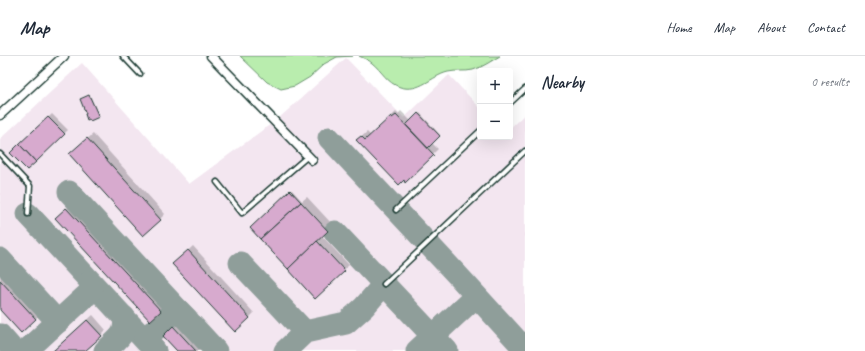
<!DOCTYPE html>
<html lang="en">
<head>
<meta charset="utf-8">
<style>
	:root { --surface:#fff; --page:#f2f2f3; --text:#1f2937; --muted:#747a83; --line:#e0e1e3 }
	body { margin:0; font-family:Caveat,sans-serif; background:var(--page); color:var(--text) }
	.controls { position:absolute; right:12px; top:12px; display:grid; overflow:hidden; border-radius:4px; box-shadow:0 4px 16px #0002 }
	.controls button { width:36px; height:36px; display:grid; place-items:center; padding:0; border:0; border-bottom:1px solid var(--line); background:var(--surface); color:var(--text); font:20px sans-serif }
	.list { margin:0; padding:0; list-style:none }
	h2 { display:flex; justify-content:space-between; align-items:center; height:52px; margin:0; padding:0 16px; font-size:17px }
	h2 small { font-size:13px; font-weight:400; color:var(--muted) }
	.map { position:relative; flex:none; width:525px; height:295px; overflow:hidden }
	header { display:flex; align-items:center; gap:24px; box-sizing:border-box; height:56px; padding:0 20px; background:var(--surface); border-bottom:1px solid var(--line) }
	header strong { font-size:19px }
	nav { display:flex; gap:22px; margin-inline-start:auto; font-size:14px }
	main { display:flex }
	aside { flex:1; background:var(--surface) }
	.map>svg:first-child { display:block }
</style>
</head>
<body>
<header>
<strong>Map</strong>
<nav><a>Home</a><a>Map</a><a>About</a><a>Contact</a></nav>
</header>
<main>
<div class="map">
<svg width="525" height="295" viewBox="0 0 525 295">
	<rect width="100%" height="100%" fill="#fff"/>
	<filter id="ink" filterUnits="userSpaceOnUse"><feTurbulence type="fractalNoise" baseFrequency=".025" numOctaves="2"/><feDisplacementMap in="SourceGraphic" scale="8" xChannelSelector="R" yChannelSelector="G"/><feConvolveMatrix kernelMatrix="1 2 1 2 8 2 1 2 1" color-interpolation-filters="sRGB"/></filter>
	<g filter="url(#ink)">
		<path fill="#f3e6f0" d="M346,2L404,62L449,19L480,52V81H510V72L525,58V295H0V83L82,7L189,128L279,62Z"/>
		<g fill="#b9edae" stroke="#6c9571">
			<path d="M240,0H353L337,1L324,8L310,21L295,30L281,33L267,26Z"/>
			<path d="M359,0H500C491,5 483,11 473,14C465,16 456,14 448,16C431,20 420,37 400,31C387,27 382,15 372,7C369,4 363,2 359,0Z"/>
		</g>
		<g fill="#0003">
			<path d="M90,39L99,60L98,61L82,43Z"/>
			<path d="M401,55L411,65L420,57L440,79L432,87L438,93L405,125L358,84L367,76L371,80L396,56L398,58Z"/>
			<path d="M52,58L68,74L27,113L12,97Z"/>
			<path d="M93,78L165,158L160,163L76,93Z"/>
			<path d="M292,134L302,145L307,141L333,169L322,180L349,209L315,241L251,172Z"/>
			<path d="M72,148L165,249L150,264L61,157Z"/>
			<path d="M193,190L254,257L249,262L179,203Z"/>
			<path d="M0,214L40,258L35,263L0,253Z"/>
			<path d="M93,259L106,274L101,279L83,295H53Z"/>
			<path d="M179,266L206,295H178L164,280Z"/>
		</g>
		<g fill="none" stroke-linecap="round" stroke-linejoin="round">
			<g stroke="#8f9e9a" stroke-width="23">
				<path d="M329,82L461,223L522,290L525,292"/>
				<path d="M69,136L216,295"/>
				<path d="M28,158L155,295"/>
				<path d="M335,176L447,295"/>
				<path d="M0,203L58,266"/>
				<path d="M240,207L305,276"/>
				<path d="M0,279L14,295"/>
				<path d="M26,295L89,237L91,233L90,226"/>
				<path d="M105,295C117,283 127,280 124,261"/>
				<path d="M155,295L145,283L177,253L187,263"/>
				<path d="M285,295L305,276L346,267L364,251L384,228"/>
				<path d="M417,295L476,240"/>
			</g>
		</g>
		<g fill="#d7aace" stroke="#1f3d34">
			<path d="M89,39L99,61L90,65L89,63L87,64L85,58H86L80,43Z"/>
			<path d="M418,57L440,80L428,92L406,69Z"/>
			<path d="M396,59L434,99L405,127L404,124L399,129L356,84L361,80L365,84L391,60L392,62Z"/>
			<path d="M48,61L65,78L36,106L19,88Z"/>
			<path d="M87,82L161,164L143,180L69,98Z"/>
			<path d="M19,88L36,106L27,114L10,97Z"/>
			<path d="M290,134L301,146L260,183L250,172Z"/>
			<path d="M301,146L328,175L288,213L260,183Z"/>
			<path d="M66,152L161,255L150,265L55,162Z"/>
			<path d="M317,185L345,215L315,243L288,213Z"/>
			<path d="M188,194L250,262L235,276L172,208Z"/>
			<path d="M0,224L36,263L21,277L0,254Z"/>
			<path d="M87,264L102,280L85,295H53Z"/>
			<path d="M173,270L196,295H177L163,280Z"/>
		</g>
		<g fill="none" stroke-linecap="round" stroke-linejoin="round">
			<g stroke="#1f3d34" stroke-width="7">
				<g id="lane">
					<path d="M123,0L140,18"/>
					<path d="M510,47L525,33"/>
					<path d="M0,98L30,130L28,158"/>
					<path d="M217,126L242,157L308,100"/>
					<path d="M396,154L480,75"/>
					<path d="M384,228L525,95"/>
				</g>
			</g>
			<g stroke="#1f3d34" stroke-width="11">
				<g id="street">
					<path d="M211,0L312,104"/>
					<path d="M0,59L64,0"/>
				</g>
			</g>
			<use href="#lane" stroke="#fff" stroke-width="4"/>
			<use href="#street" stroke="#fff" stroke-width="8"/>
		</g>
	</g>
</svg>
<div class="controls">
<button>+</button>
<button>−</button>
</div>
</div>
<aside>
<h2>Nearby<small>0 results</small></h2>
<ul class="list">
</ul>
</aside>
</main>
</body>
</html>
